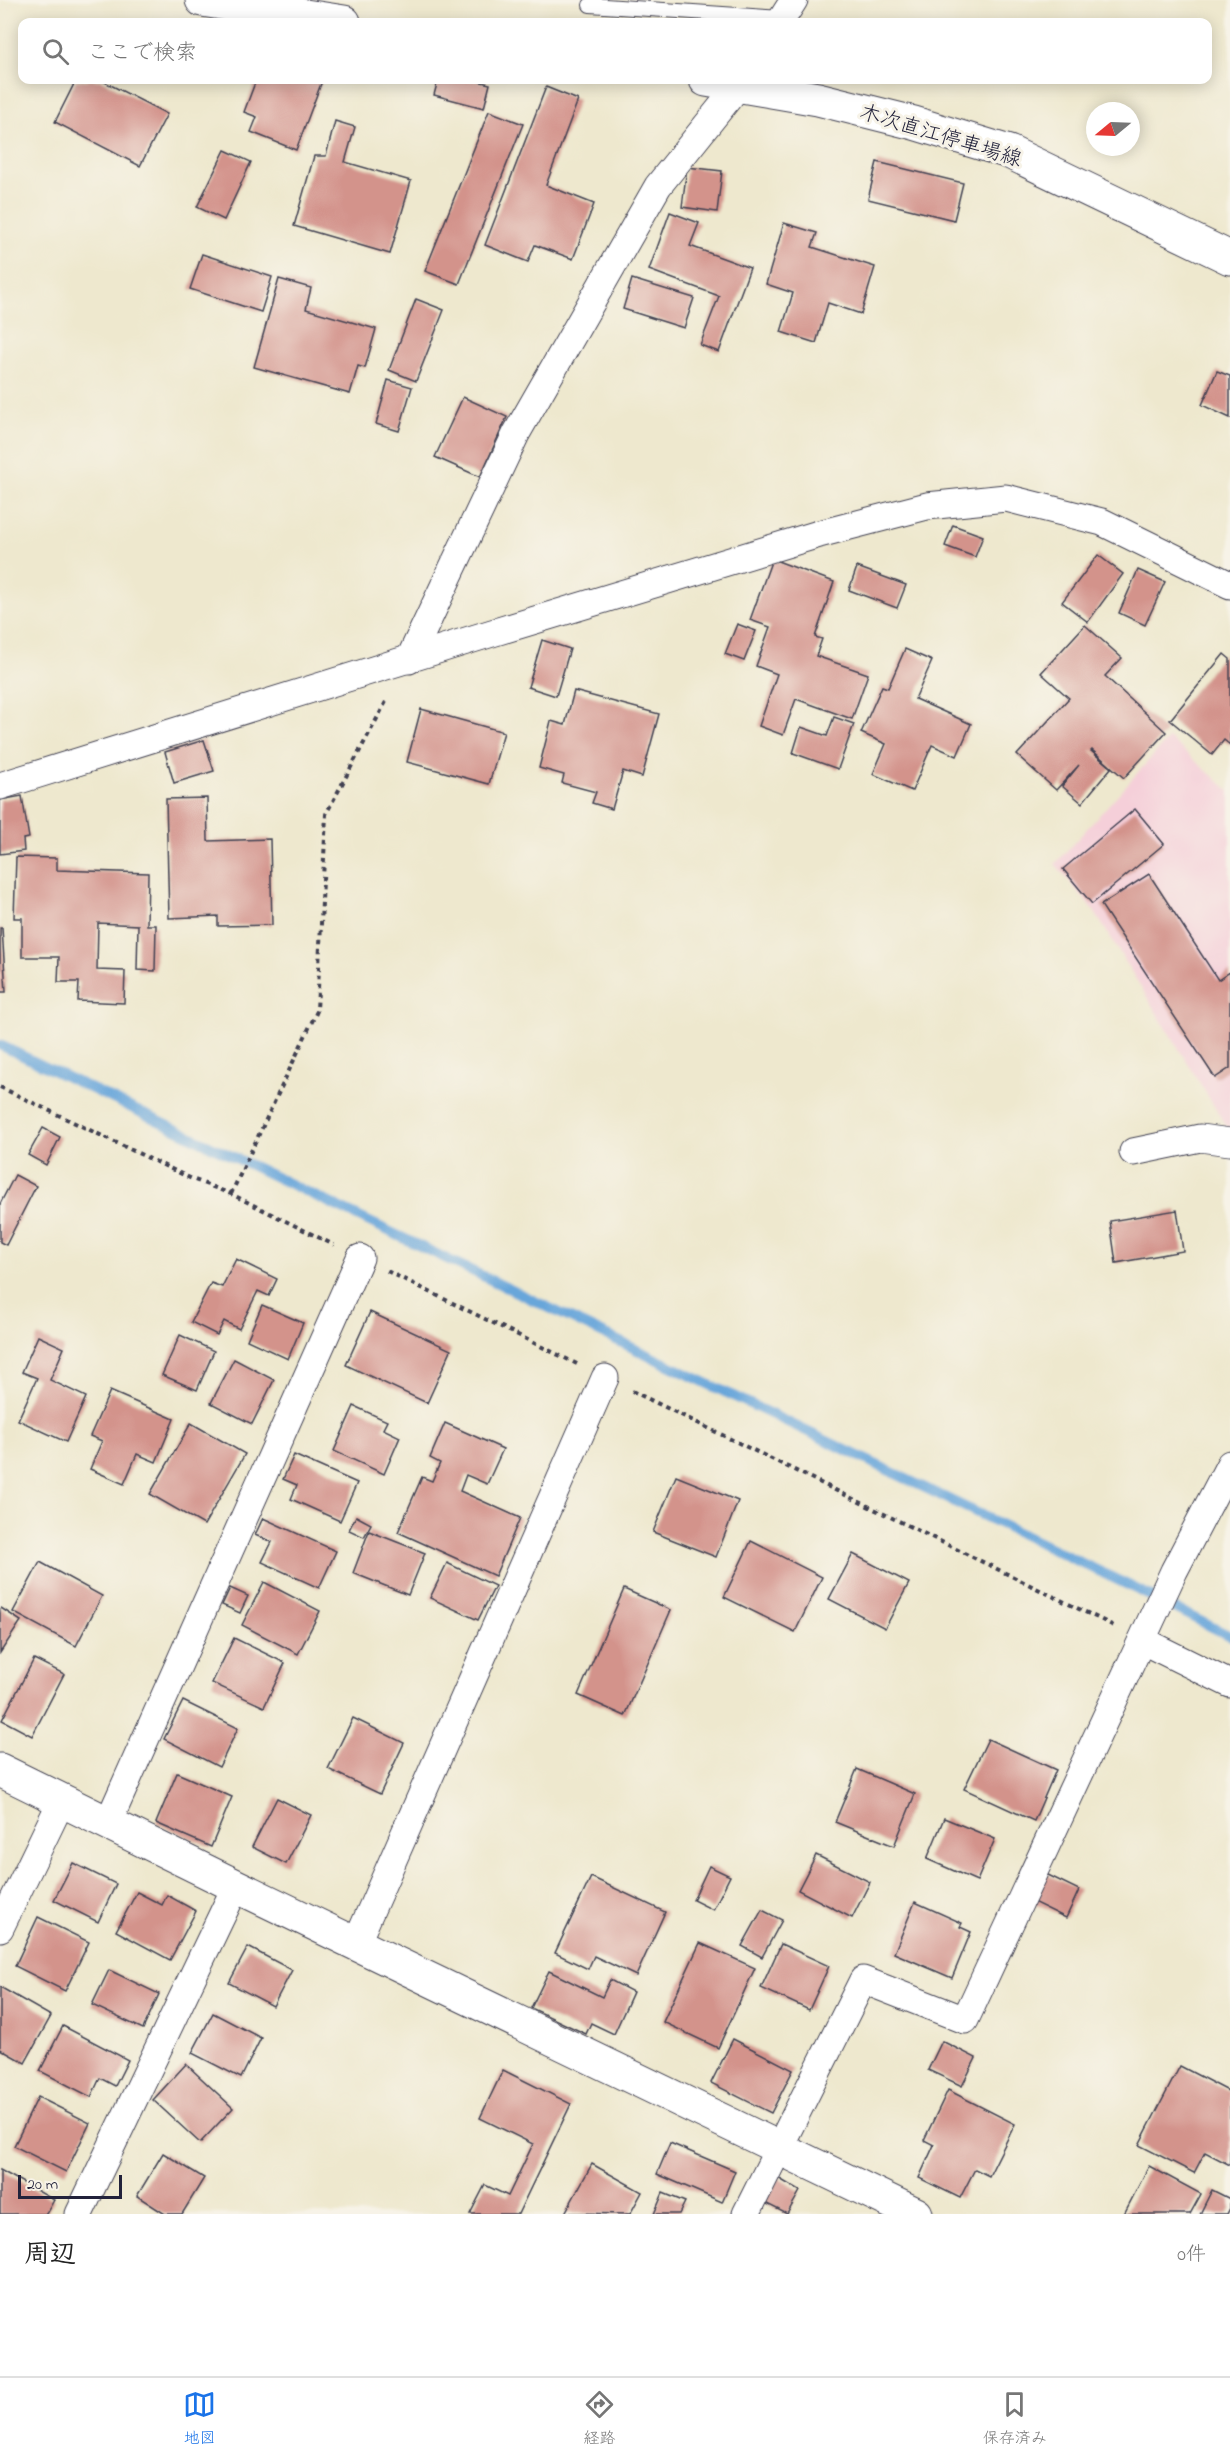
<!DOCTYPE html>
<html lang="ja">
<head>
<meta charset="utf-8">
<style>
	:root { --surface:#fff; --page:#f6f6f6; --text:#222; --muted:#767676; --line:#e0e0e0; --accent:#1a73e8 }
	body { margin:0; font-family:"Indie Flower","Klee One",sans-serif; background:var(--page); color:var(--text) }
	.compass { position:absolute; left:1086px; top:102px; width:54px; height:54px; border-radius:50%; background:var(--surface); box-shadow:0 3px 15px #0003; rotate:251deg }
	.scale { position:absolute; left:18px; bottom:15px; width:104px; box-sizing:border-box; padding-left:6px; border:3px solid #22223b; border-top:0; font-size:16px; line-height:21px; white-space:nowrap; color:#22223b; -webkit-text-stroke:4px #f7f3e8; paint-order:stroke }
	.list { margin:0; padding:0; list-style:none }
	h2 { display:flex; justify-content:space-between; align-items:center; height:78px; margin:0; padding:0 24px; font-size:26px }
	h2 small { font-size:20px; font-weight:400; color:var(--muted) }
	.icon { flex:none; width:33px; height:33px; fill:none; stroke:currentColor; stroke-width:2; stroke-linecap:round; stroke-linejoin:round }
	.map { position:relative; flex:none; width:1230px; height:2214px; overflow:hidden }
	.search { position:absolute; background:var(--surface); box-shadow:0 3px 15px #0003; left:18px; right:18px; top:18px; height:66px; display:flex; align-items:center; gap:15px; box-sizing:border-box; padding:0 21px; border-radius:12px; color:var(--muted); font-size:22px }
	.sheet { height:162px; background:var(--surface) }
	nav { display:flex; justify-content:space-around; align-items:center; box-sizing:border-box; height:84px; border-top:2px solid var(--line); background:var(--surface); font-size:16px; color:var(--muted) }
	nav a { display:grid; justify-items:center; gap:3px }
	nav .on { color:var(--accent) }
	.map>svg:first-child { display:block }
</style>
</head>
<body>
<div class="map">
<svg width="1230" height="2214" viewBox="0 0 1230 2214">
	<rect width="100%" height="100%" fill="#f7f3e8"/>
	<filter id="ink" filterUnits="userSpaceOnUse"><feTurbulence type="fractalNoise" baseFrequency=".0167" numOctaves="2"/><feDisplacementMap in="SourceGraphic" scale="12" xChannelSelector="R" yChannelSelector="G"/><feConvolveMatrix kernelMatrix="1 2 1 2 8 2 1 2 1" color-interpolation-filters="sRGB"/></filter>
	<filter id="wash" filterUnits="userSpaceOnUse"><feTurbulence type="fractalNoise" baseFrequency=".008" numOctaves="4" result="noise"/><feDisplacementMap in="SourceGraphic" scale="24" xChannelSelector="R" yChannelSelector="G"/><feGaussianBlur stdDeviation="1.35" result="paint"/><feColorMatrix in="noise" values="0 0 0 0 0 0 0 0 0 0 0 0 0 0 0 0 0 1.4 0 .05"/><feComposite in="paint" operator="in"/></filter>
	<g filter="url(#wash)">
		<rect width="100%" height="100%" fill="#eee8ce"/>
		<path fill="#f5cfd9" d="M1169,738L1230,791V1132L1094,911L1055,864Z"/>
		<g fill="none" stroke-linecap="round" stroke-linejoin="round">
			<path stroke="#68a6da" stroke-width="10" d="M0,1045L1130,1586L1230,1636"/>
		</g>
		<g id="blocks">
			<g fill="#d3938b">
				<path d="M76,80H101L167,114L140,166L55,122Z"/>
				<path d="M256,80L322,81L296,150L251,132L257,117L244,112Z"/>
				<path d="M438,80H473L490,84L484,108L434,95Z"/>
				<path d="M546,87L578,100L546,185L594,204L573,259L535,245L528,262L485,245Z"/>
				<path d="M489,111L523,124L459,284L425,271Z"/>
				<path d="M335,121L355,127L345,162L411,181L390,254L294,226L314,156H326Z"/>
				<path d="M225,150L251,162L224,220L197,207Z"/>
				<path d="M877,162L963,183L954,220L868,199Z"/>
				<path d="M687,167L722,171L717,212L682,207Z"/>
				<path d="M670,212L699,223L690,246L750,268L719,352L700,345L719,296L649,270Z"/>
				<path d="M784,223L817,233L812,247L875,267L861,314L828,303L816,343L781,332L793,293L766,284Z"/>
				<path d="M202,254L272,277L261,312L190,289Z"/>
				<path d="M279,279L311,288L306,309L376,329L365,368L358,366L350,394L254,367Z"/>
				<path d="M632,279L694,298L684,328L623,309Z"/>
				<path d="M416,299L444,310L416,381L389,370Z"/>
				<path d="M1217,371L1230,376V418L1202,405Z"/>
				<path d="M388,380L412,387L399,431L376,424Z"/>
				<path d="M463,397L507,417L480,477L435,457Z"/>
				<path d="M953,525L983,536L975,557L945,546Z"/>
				<path d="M1098,555L1123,574L1088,622L1062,602Z"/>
				<path d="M772,559L834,582L815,637L822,639L816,656L868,674L852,719L796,699L783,735L759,726L777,674L756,666L770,627L750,620Z"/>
				<path d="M857,567L906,585L897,608L849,590Z"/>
				<path d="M1138,570L1165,582L1145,625L1119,613Z"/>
				<path d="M737,624L756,631L744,661L725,654Z"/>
				<path d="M1085,625L1122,658L1105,676L1166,732L1124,778L1092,750L1091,751L1111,768L1082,803L1062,786L1079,765L1056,790L1017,755L1069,698L1041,673Z"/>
				<path d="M542,640L570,649L556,696L528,687Z"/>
				<path d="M905,649L932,661L915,699L971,724L957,756L932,745L912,791L873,774L886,744L861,733L882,686L888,688Z"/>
				<path d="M1224,654L1230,659V745L1224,740L1212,755L1170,720Z"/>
				<path d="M574,691L659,714L642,777L623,771L612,809L592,803L596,792L562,783L564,775L539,768L551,721L565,725Z"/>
				<path d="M421,709L504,732L489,784L407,762Z"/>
				<path d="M834,717L854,724L838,769L793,753L801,727L827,736Z"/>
				<path d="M204,740L214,771L174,783L165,752Z"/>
				<path d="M22,796L29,838L23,839L24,851L0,854V800Z"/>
				<path d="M207,798L208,841L270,839L272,925L218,926V916L169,918L166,799Z"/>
				<path d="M1135,809L1164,844L1092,904L1063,869Z"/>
				<path d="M16,857L57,858V870L148,873L147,925H156L155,971L137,970L138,925L98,923L97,970L125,971L124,1003L78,1001L79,982H58L59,957H22V918H14Z"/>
				<path d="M1149,874L1218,980L1230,972V1068L1215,1078L1101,905Z"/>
				<path d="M0,928H2L6,992H0Z"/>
				<path d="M43,1128L60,1137L46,1165L28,1155Z"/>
				<path d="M15,1175L36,1186L6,1245L0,1242V1204Z"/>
				<path d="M1177,1210L1183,1251L1116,1263L1110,1221Z"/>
				<path d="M236,1259L277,1279L269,1296L258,1291L239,1329L224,1321L217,1335L191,1322L211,1283L222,1287Z"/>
				<path d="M262,1305L303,1323L288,1359L247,1340Z"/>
				<path d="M370,1312L451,1350L427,1403L346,1365Z"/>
				<path d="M180,1335L214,1351L197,1390L162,1375Z"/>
				<path d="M38,1336L64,1348L50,1380L86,1397L66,1442L18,1420L37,1378L22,1372Z"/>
				<path d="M234,1359L274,1380L252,1424L211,1403Z"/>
				<path d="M110,1391L174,1419L156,1462L137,1454L124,1484L90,1469L102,1441L90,1436Z"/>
				<path d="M354,1406L387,1421L383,1429L400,1437L384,1474L334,1451Z"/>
				<path d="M191,1423L245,1454L204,1525L150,1494Z"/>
				<path d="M445,1423L503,1449L487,1484L466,1475L460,1491L520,1518L495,1576L398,1532L422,1477L432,1481L440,1463L430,1458Z"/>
				<path d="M294,1455L357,1483L340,1521L291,1499L297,1485L283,1479Z"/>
				<path d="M676,1476L738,1501L716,1557L653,1532Z"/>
				<path d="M356,1516L371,1524L364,1537L349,1530Z"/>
				<path d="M263,1518L336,1551L319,1588L262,1562L272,1542L255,1535Z"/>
				<path d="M369,1531L425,1553L408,1595L353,1573Z"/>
				<path d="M751,1541L822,1577L795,1632L724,1597Z"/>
				<path d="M853,1554L909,1583L885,1628L829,1599Z"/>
				<path d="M40,1562L102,1596L76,1646L13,1612Z"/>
				<path d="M447,1563L495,1586L478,1620L430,1598Z"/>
				<path d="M264,1582L320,1611L298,1654L242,1625Z"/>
				<path d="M230,1588L248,1596L240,1613L222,1605Z"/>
				<path d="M624,1589L671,1610L625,1716L578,1695Z"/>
				<path d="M1,1608L21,1621L0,1653V1610Z"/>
				<path d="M234,1638L285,1663L264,1707L212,1683Z"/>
				<path d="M34,1659L64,1674L32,1736L2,1720Z"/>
				<path d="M183,1701L238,1728L219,1767L164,1739Z"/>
				<path d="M353,1718L404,1743L380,1794L328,1769Z"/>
				<path d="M988,1739L1056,1770L1034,1821L964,1789Z"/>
				<path d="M857,1769L915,1794L894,1846L835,1822Z"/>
				<path d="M177,1773L232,1797L211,1847L156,1823Z"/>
				<path d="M277,1798L311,1815L286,1864L252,1847Z"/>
				<path d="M944,1818L995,1839L977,1881L927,1859Z"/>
				<path d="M816,1855L870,1882L852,1918L798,1890Z"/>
				<path d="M73,1863L116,1884L98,1922L54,1900Z"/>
				<path d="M709,1866L730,1876L713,1910L693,1900Z"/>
				<path d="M1044,1873L1079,1890L1066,1918L1031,1901Z"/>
				<path d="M591,1877L665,1912L636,1976L594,1956L588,1969L555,1953Z"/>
				<path d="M137,1892L162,1905L167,1895L196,1911L170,1960L116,1931Z"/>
				<path d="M915,1902L962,1923L960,1927L971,1932L952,1978L894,1953Z"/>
				<path d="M762,1910L782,1920L762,1957L742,1946Z"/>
				<path d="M38,1917L89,1942L65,1991L15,1966Z"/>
				<path d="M700,1943L755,1968L718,2048L663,2022Z"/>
				<path d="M781,1944L829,1966L809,2010L761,1988Z"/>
				<path d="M248,1947L292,1970L273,2006L229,1983Z"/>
				<path d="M109,1970L159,1994L143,2029L92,2005Z"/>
				<path d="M549,1971L602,1997L610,1980L633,1992L614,2034L591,2023L586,2034L531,2008Z"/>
				<path d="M0,1987L51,2016L25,2063L0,2049Z"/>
				<path d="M213,2013L261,2038L241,2078L192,2053Z"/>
				<path d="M63,2026L128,2060L115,2086L100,2078L91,2097L40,2071Z"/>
				<path d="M733,2039L793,2070L771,2113L711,2083Z"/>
				<path d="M942,2041L976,2058L962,2086L928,2070Z"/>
				<path d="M186,2064L233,2108L200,2143L153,2100Z"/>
				<path d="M1180,2066L1230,2092V2165L1205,2152L1194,2173L1139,2145Z"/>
				<path d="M503,2070L571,2104L518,2214H470L485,2185L508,2196L533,2144L480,2118Z"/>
				<path d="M948,2090L1015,2124L989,2176L975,2169L960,2198L919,2178L934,2145L924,2140Z"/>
				<path d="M38,2097L90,2123L66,2172L14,2146Z"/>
				<path d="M670,2143L735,2171L722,2202L657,2174Z"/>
				<path d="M163,2153L204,2178L182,2214H165L137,2196Z"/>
				<path d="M592,2164L642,2192L630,2214L565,2213Z"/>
				<path d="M1149,2166L1201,2194L1190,2214H1124Z"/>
				<path d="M0,2170L54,2200L46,2214H0Z"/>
				<path d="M778,2178L800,2191L787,2214L763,2202Z"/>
				<path d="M1212,2190L1230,2199V2208L1227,2214H1200Z"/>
				<path d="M663,2193L685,2202L679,2214H654Z"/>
			</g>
		</g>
	</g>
	<g filter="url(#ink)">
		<use href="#blocks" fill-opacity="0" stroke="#414051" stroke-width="1.5"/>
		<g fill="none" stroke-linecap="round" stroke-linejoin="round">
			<g stroke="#414051" stroke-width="16">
				<path id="lane" d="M590,5L782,18"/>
			</g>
			<g stroke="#414051" stroke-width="29">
				<g id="street">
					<path d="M780,22L794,0"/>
					<path d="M409,660L516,434L658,186L743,80"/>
					<path d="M0,786L492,633L819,534L927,506L1006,498L1102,522L1230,585"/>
					<path d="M1133,1152L1200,1138L1230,1142"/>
					<path d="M1143,1641L1230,1684"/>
					<path d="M108,1823L360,1258"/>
					<path d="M0,1928L62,1800"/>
					<path d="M356,1944L605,1378"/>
					<path d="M79,2214L236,1886"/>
					<path d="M746,2214L863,1980L965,2020L1174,1571L1230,1464"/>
				</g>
			</g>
			<g stroke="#414051" stroke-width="35">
				<g id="secondary">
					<path d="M202,0L344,22"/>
					<path d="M706,80L818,99L914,123L1009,152L1230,258"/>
					<path d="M0,1770L236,1886L916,2214"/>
				</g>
			</g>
			<g stroke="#414051" stroke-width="4" stroke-dasharray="4.5 4.5" stroke-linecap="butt">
				<path d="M0,1087L192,1179L231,1194L334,1245"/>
				<path d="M231,1194L317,1011L326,814L388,698"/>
				<path d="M387,1271L577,1364"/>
				<path d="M632,1391L1116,1627"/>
			</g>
			<use href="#lane" stroke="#fff" stroke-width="14"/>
			<use href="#street" stroke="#fff" stroke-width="27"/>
			<use href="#secondary" stroke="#fff" stroke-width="33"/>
		</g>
	</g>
	<g text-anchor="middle" stroke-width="6" stroke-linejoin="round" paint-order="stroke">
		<g font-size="21" fill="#22223b" stroke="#f7f3e8">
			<text transform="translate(941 135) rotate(17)" y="7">木次直江停車場線</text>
		</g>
	</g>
</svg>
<svg class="compass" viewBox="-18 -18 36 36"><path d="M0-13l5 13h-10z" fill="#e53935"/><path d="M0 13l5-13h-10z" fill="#767676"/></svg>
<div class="scale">20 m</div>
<div class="search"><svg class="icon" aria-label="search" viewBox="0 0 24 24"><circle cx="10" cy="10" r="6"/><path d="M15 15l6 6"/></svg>ここで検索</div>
</div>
<section class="sheet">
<h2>周辺<small>0件</small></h2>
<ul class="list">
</ul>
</section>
<nav>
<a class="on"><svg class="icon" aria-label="map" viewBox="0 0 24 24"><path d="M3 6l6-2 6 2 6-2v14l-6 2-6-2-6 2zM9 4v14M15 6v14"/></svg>地図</a>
<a><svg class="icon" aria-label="directions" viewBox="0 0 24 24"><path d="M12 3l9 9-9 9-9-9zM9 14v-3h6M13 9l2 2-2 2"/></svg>経路</a>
<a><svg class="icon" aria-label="saved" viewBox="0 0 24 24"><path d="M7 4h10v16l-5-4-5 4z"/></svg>保存済み</a>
</nav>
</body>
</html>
